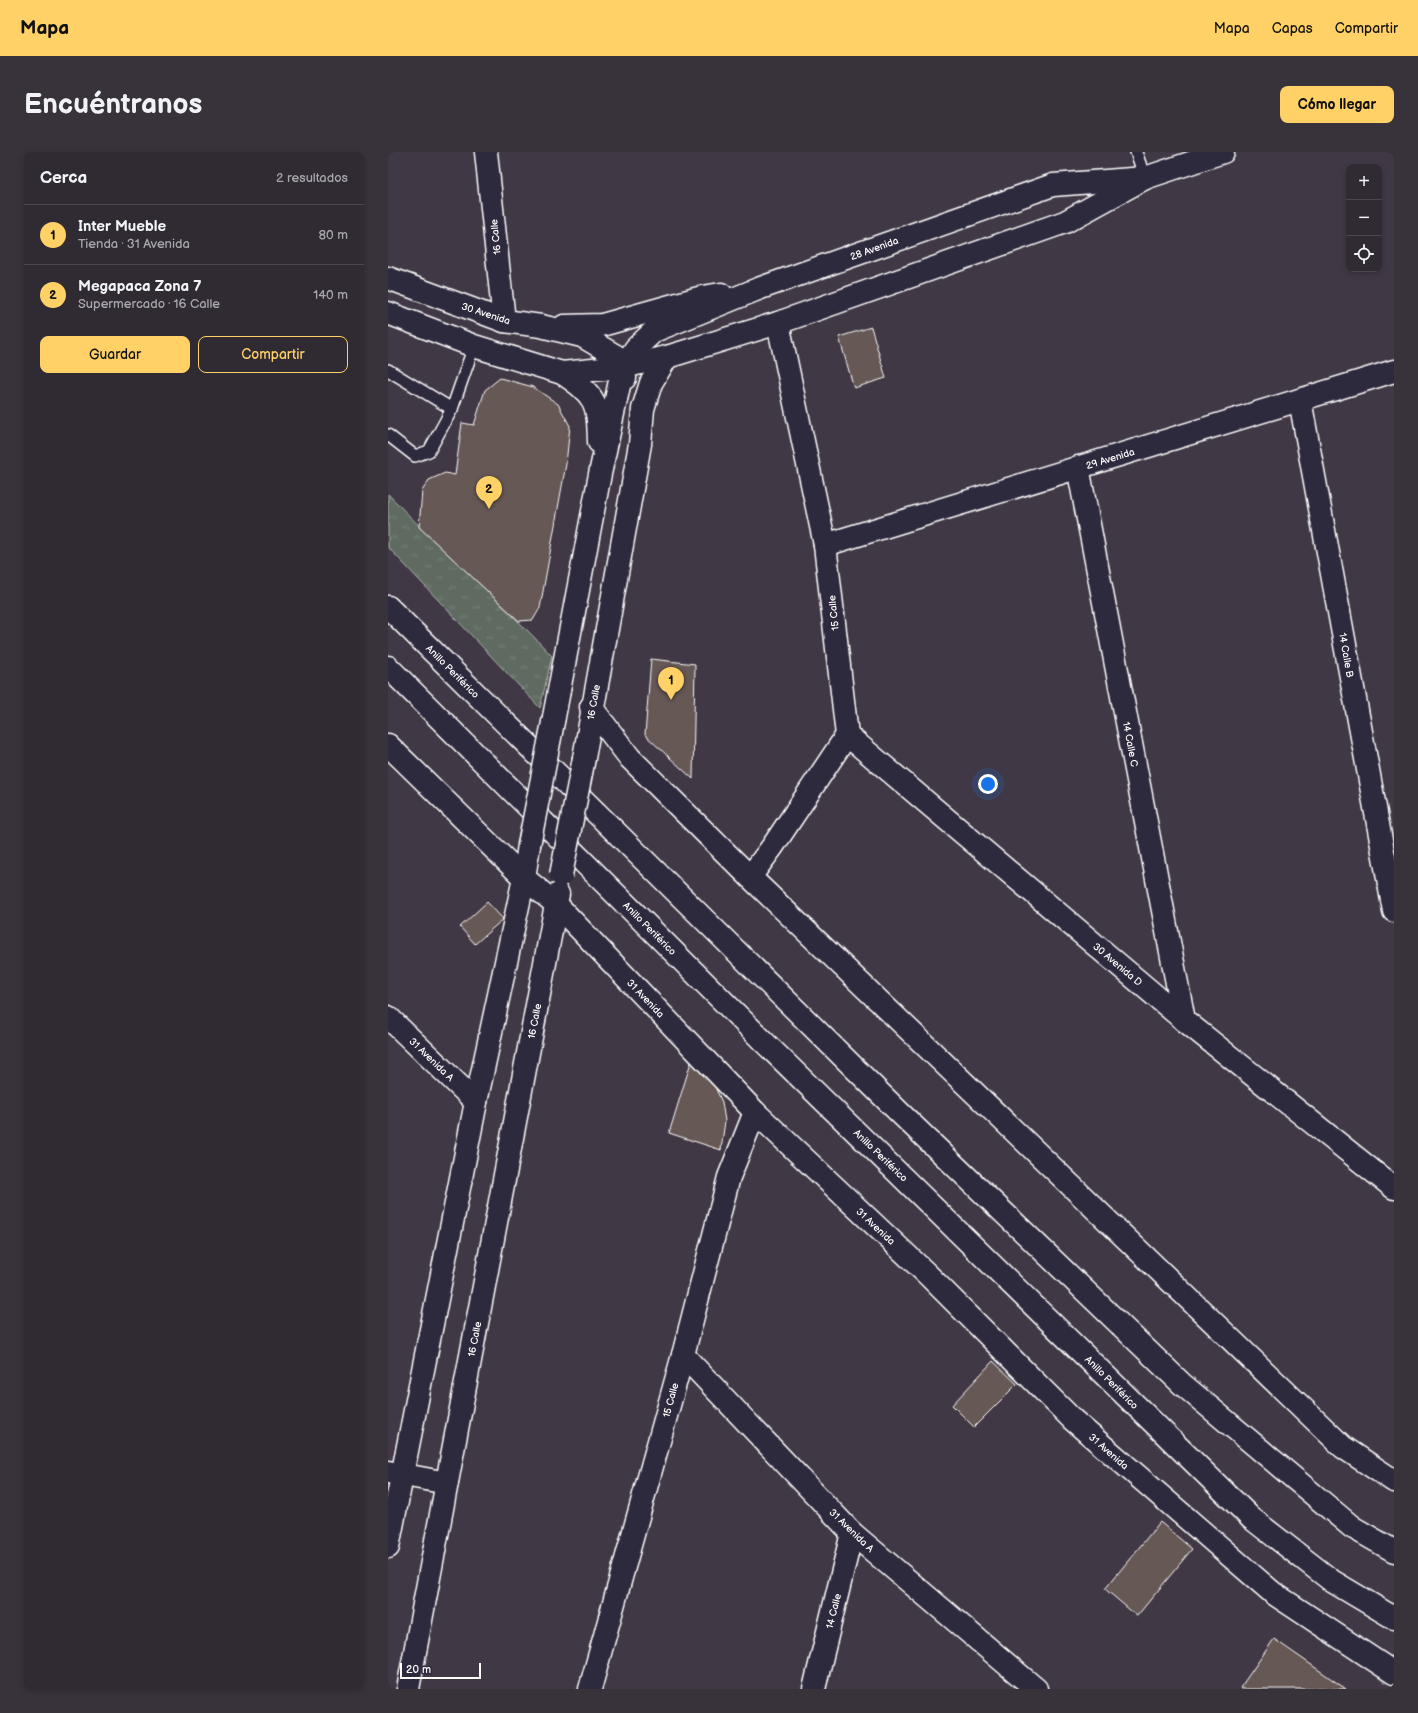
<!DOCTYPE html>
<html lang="es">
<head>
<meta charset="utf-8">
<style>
	:root { --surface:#302a33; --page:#38323b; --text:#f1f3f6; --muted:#a8a7ac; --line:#4b464e; --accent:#ffd166 }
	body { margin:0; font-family:"Balsamiq Sans",sans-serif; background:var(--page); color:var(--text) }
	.controls { position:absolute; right:12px; top:12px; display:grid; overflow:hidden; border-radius:8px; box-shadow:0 2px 6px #0003 }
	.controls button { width:36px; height:36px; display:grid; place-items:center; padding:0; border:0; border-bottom:1px solid var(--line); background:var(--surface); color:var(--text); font:20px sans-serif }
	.scale { position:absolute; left:12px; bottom:10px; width:81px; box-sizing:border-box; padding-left:4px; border:2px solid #fff; border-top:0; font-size:11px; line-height:14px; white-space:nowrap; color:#fff; -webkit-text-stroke:3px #2f2a3d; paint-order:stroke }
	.you { position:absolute; left:600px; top:632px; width:14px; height:14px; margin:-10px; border:3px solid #fff; border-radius:50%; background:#1a73e8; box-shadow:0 0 0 6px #1a73e833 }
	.badge { display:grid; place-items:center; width:26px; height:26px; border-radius:50%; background:var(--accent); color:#111; font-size:13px; font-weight:700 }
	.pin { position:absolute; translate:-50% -33px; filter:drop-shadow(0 1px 2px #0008) }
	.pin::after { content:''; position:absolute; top:21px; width:14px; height:12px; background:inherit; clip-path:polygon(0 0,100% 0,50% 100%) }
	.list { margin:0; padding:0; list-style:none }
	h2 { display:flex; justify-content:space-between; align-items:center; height:52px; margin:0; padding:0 16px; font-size:17px }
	h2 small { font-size:13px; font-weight:400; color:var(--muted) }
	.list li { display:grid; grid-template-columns:26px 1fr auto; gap:12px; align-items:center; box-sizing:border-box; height:60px; padding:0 16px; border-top:1px solid var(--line) }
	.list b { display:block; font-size:15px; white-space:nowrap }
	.list p { margin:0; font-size:13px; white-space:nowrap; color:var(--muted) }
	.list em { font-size:13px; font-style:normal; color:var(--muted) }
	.actions { display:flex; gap:8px; padding:12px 16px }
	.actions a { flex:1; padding:9px 0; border:1px solid var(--accent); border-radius:8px; text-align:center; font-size:14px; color:var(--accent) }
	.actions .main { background:var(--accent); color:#111 }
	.icon { flex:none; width:22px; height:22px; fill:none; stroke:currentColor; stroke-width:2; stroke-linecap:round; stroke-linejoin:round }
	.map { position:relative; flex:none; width:1006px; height:1537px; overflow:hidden; border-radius:8px }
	header { display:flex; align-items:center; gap:24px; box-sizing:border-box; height:56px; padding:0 20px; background:var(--accent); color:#111 }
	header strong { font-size:19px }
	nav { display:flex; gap:22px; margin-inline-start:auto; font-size:14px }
	.intro { display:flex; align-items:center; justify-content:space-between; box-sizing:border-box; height:96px; padding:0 24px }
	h1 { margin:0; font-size:28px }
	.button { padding:10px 18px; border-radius:8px; background:var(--accent); color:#111; font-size:14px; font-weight:700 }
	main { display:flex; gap:24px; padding:0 24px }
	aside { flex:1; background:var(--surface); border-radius:8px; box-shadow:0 2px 6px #0003 }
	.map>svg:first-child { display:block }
</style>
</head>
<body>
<header>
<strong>Mapa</strong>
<nav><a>Mapa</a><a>Capas</a><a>Compartir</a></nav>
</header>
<div class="intro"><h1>Encuéntranos</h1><a class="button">Cómo llegar</a></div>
<main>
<aside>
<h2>Cerca<small>2 resultados</small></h2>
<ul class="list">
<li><span class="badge">1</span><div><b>Inter Mueble</b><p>Tienda · 31 Avenida</p></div><em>80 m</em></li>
<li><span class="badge">2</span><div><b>Megapaca Zona 7</b><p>Supermercado · 16 Calle</p></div><em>140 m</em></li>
</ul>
<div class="actions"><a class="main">Guardar</a><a>Compartir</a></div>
</aside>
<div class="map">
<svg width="1006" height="1537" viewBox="0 0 1006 1537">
	<defs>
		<pattern id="grass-tufts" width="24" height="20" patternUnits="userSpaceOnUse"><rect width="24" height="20" fill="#5e6a60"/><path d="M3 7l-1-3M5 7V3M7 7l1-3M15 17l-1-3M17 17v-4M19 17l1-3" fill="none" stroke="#768078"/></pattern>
	</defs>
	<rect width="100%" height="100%" fill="#403844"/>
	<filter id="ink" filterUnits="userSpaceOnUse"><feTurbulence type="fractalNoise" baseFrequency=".025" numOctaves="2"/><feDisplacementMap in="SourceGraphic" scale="8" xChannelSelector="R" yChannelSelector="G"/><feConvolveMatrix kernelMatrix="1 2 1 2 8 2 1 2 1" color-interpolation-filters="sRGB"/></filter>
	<g filter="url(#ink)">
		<path fill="url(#grass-tufts)" stroke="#aeb4b0" d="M0,342C53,398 112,448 164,504L152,556L0,395Z"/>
		<g fill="#665854" stroke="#fff">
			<path d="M483,175L498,226L466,236L451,185Z"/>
			<path d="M112,226L145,235L170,252L182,274L178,312L152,456L145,468L131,469L31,375L34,339L41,328L57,321L67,323L74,271L86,273L97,238Z"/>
			<path d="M263,507L307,512L305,627L257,583Z"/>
			<path d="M99,750L115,767L87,792L72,775Z"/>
			<path d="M303,910L327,935L334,950L337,969L333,998L281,981Z"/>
			<path d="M605,1209L629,1232L586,1275L564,1253Z"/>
			<path d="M772,1370L804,1397L749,1464L717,1437Z"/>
			<path d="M886,1487L958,1537H854L852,1536Z"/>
		</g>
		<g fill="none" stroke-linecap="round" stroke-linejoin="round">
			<g stroke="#fff" stroke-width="14">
				<g id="lane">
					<path d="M748,0L757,26"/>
					<path d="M0,218L64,257"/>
					<path d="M0,283L27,304L41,299L64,257L86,194"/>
				</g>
			</g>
			<g stroke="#fff" stroke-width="25">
				<g id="street">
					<path d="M98,0L116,169"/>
					<path d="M912,248L1006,759"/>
					<path d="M690,315L796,868"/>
					<path d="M437,393L1006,219"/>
					<path d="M459,583L796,868L1006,1036"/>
					<path d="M362,725L385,694L459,583L437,393L390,171"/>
					<path d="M0,865L88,950"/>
					<path d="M295,1203L464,1381L648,1537"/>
					<path d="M0,1320L59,1331"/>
					<path d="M202,1537L295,1203L341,1025L367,960"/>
					<path d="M426,1537L464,1381"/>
				</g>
			</g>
			<g stroke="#fff" stroke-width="25">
				<g id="secondary">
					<path d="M0,126L116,169L153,174L194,184L228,204L235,215L237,226"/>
					<path d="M0,161L86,194L174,221L235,215L279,205L390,171L677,70L757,26L835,0"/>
					<path d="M176,174L214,173L314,145L333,142"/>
					<path d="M174,221C208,244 210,249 211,290"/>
					<path d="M203,555L242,606L362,725L955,1295L1006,1329"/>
					<path d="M166,565L212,322L235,215L248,196L266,179L370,137L665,33L757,26"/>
					<path d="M0,593L136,726L168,752L367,960L540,1123L685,1268L885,1441L1006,1521"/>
					<path d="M196,606L252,292L255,257L263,231L279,205"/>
					<path d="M0,1395L88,950L136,726L141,693"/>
					<path d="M20,1537L170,742"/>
				</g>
			</g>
			<g stroke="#fff" stroke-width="25">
				<g id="highway">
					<path d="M0,455L512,961L794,1232L964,1375L1006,1399"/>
					<path d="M0,515L376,890L863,1366L944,1429L1006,1466"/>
				</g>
			</g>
			<use href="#lane" stroke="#2f2a3d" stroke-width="11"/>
			<use href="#street" stroke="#2f2a3d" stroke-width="22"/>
			<use href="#secondary" stroke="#2f2a3d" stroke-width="22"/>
			<use href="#highway" stroke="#2f2a3d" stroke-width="22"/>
			<g stroke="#fff" stroke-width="25" stroke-linecap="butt">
				<g id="secondary-bridge">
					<path d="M141,693L166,565"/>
					<path d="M173,723L196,606"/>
				</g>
			</g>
			<use href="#secondary-bridge" stroke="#2f2a3d" stroke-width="22"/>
		</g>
	</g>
	<g text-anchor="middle" stroke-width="3.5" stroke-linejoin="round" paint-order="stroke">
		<g font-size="10" fill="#fff" stroke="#2f2a3d">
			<text transform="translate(107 85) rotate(-96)" y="4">16 Calle</text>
			<text transform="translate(486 96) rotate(-20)" y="4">28 Avenida</text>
			<text transform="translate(98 161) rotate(18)" y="4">30 Avenida</text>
			<text transform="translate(722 306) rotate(-17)" y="4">29 Avenida</text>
			<text transform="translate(445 461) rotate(-96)" y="4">15 Calle</text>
			<text transform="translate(959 503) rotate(80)" y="4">14 Calle B</text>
			<text transform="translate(65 519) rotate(45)" y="4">Anillo Periférico</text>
			<text transform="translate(205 550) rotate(-80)" y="4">16 Calle</text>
			<text transform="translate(743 592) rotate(79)" y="4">14 Calle C</text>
			<text transform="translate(262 776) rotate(45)" y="4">Anillo Periférico</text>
			<text transform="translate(730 812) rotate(40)" y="4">30 Avenida D</text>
			<text transform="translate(258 846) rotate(46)" y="4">31 Avenida</text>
			<text transform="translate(146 869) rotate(-79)" y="4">16 Calle</text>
			<text transform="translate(44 907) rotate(44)" y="4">31 Avenida A</text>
			<text transform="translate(493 1003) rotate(44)" y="4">Anillo Periférico</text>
			<text transform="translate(488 1074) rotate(43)" y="4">31 Avenida</text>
			<text transform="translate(86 1187) rotate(-79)" y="4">16 Calle</text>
			<text transform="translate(724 1230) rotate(45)" y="4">Anillo Periférico</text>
			<text transform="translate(282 1248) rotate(-75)" y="4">15 Calle</text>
			<text transform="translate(721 1299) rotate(41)" y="4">31 Avenida</text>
			<text transform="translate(464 1378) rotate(44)" y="4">31 Avenida A</text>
			<text transform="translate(445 1459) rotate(-76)" y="4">14 Calle</text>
		</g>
	</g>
</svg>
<div class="controls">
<button>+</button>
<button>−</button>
<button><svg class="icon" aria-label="locate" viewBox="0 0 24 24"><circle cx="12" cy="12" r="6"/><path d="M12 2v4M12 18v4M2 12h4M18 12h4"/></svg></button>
</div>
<div class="scale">20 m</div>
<div class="you"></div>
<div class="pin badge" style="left:283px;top:548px">1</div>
<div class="pin badge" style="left:101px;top:357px">2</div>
</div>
</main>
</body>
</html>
